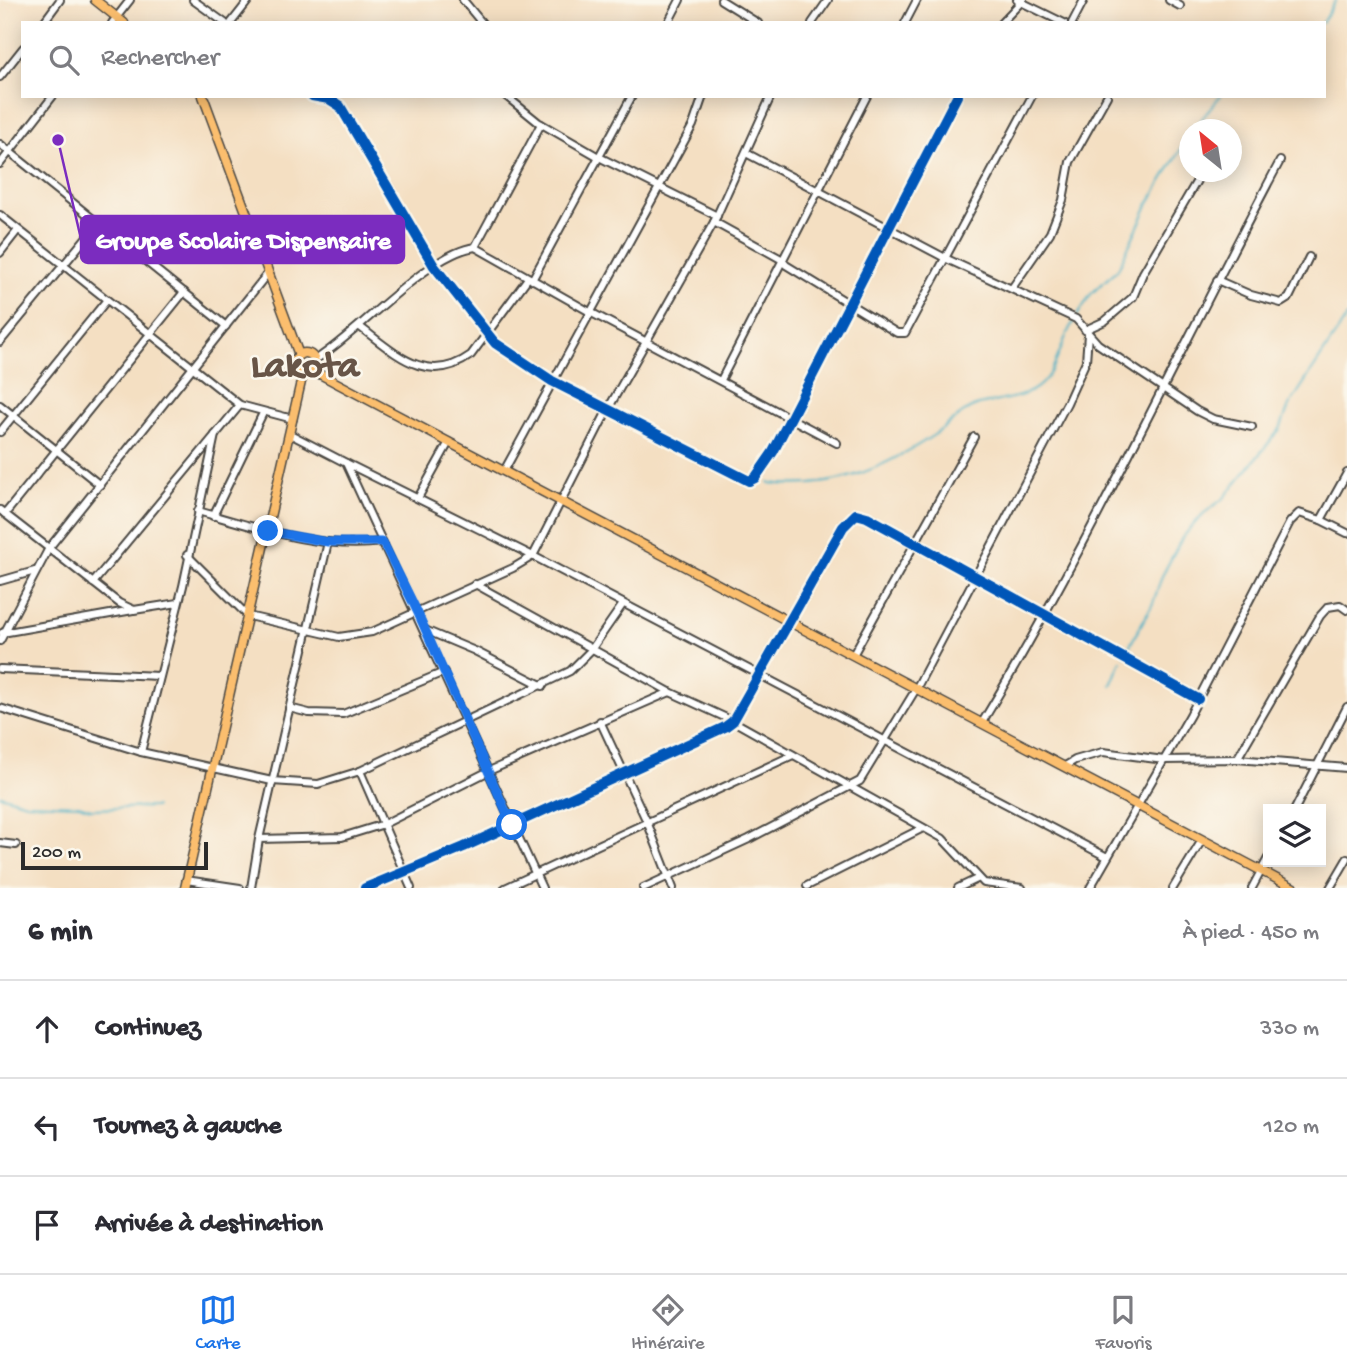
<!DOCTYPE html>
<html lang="fr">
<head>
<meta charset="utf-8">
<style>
	:root { --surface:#fff; --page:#f7f7f7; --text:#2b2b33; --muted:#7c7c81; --line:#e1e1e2; --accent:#1a73e8 }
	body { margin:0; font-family:"Gochi Hand",sans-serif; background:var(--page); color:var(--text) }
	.controls { position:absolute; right:21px; bottom:21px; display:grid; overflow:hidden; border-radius:0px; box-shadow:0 4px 18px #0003 }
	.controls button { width:63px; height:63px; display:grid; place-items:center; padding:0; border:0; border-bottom:2px solid var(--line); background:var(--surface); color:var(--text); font:35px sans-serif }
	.compass { position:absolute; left:1179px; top:119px; width:63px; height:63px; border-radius:50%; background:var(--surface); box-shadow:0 4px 18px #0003; rotate:330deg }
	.scale { position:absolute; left:21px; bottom:18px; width:187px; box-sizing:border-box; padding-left:7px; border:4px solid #2b2b2b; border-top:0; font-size:19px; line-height:24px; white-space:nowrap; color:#2b2b2b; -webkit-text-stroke:5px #fbf7ec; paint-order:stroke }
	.stop { position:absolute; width:21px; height:21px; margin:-16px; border:5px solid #1a73e8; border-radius:50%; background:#fff }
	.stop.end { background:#1a73e8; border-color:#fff; box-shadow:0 2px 7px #0008 }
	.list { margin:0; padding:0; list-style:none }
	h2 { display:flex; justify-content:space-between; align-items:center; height:91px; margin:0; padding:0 28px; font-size:30px }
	h2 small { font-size:23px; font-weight:400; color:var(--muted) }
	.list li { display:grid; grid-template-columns:46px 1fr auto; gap:21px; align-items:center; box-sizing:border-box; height:98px; padding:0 28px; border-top:2px solid var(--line) }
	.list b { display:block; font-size:26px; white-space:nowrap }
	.list em { font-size:23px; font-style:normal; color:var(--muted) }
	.icon { flex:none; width:38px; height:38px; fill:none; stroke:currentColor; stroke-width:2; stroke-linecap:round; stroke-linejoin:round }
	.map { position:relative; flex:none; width:1347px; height:888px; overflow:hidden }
	.search { position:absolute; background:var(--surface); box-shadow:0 4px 18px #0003; left:21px; right:21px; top:21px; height:77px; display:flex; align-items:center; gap:18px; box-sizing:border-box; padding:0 24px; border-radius:0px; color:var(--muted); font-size:26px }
	.sheet { height:385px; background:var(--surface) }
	nav { display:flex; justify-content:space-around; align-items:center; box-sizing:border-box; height:98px; border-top:2px solid var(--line); background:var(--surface); font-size:19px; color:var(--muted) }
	nav a { display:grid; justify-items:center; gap:4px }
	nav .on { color:var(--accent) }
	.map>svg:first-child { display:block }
</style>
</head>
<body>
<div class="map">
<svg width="1347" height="888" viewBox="0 0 1347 888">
	<rect width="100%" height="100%" fill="#fbf7ec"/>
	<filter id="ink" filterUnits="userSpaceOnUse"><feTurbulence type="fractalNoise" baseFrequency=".0143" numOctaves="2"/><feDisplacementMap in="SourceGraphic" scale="14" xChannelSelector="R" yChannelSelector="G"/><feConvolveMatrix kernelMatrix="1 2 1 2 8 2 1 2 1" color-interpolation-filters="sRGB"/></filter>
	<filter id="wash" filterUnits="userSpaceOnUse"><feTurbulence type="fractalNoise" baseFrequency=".00686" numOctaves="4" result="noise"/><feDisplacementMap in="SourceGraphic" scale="28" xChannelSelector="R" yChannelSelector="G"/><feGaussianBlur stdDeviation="1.57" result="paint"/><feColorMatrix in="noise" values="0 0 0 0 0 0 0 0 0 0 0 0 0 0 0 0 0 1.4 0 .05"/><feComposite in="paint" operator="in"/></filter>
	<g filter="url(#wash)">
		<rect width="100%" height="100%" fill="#f4dfc2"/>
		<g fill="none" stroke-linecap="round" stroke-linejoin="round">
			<g stroke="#46b0c5" stroke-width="2">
				<path d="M1322,23L1336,0"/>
				<path d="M1193,130L1220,96"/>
				<path d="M1077,316L1091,294L1118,269L1149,203L1190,134"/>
				<path d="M769,483C834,491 882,469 934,435C949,425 962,410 979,405C997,400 1025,399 1040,385C1059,367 1060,342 1074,321"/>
				<path d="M1124,656L1153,603L1162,576L1182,538L1203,514L1224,498L1280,429L1289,406L1347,317"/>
				<path d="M1111,685L1121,661"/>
				<path d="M0,795L26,803L79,805L91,809L155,807"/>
			</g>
		</g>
	</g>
	<g filter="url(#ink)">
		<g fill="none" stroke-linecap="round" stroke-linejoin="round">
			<g stroke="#494642" stroke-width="10">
				<g id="minor">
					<path d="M193,0L225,23"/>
					<path d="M463,0L482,23"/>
					<path d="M721,0L758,23"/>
					<path d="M1017,0L1064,23"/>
					<path d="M1169,0L1180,6"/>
					<path d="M43,23L60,0"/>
					<path d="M112,23L130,0"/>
					<path d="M231,23L249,0"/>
					<path d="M668,23L680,0"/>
					<path d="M812,23L828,0"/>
					<path d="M905,23L917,0"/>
					<path d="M1001,23L1023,0"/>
					<path d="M1072,23L1084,0"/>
					<path d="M0,77L23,48"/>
					<path d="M312,96L329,99L340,106L434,266L495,343L552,381L749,481L755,478L773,452L957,96"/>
					<path d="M506,96L538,122L597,156L717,216"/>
					<path d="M0,144L226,326"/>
					<path d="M746,153L947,259L1076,319L1098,344L1197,411L1213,419L1252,427"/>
					<path d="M0,164L53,96"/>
					<path d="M0,215L240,405L293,419"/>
					<path d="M714,222L781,259L786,265L897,333H905L1032,96"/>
					<path d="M475,247L541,124"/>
					<path d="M0,253L18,230"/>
					<path d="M532,280L632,96"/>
					<path d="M1217,280L1251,295L1281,303L1289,298L1309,257"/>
					<path d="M1012,288L1050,233L1063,200L1070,162L1107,96"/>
					<path d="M360,327C395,353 427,387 471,355L528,278"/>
					<path d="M1085,330L1105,321L1133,297L1143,273L1202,172"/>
					<path d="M0,342L99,222"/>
					<path d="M315,360C360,332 427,254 475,247L590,312L837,443"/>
					<path d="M721,380L867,96"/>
					<path d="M0,405L100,485"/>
					<path d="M0,432L106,301"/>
					<path d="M290,434L346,463L542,888"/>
					<path d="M346,463L533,556L1107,857"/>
					<path d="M504,471L693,125L703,96"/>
					<path d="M1347,473L1321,520L1347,533"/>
					<path d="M418,498L449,442"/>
					<path d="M0,510L119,603L134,610L178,603"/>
					<path d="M198,511C258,528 320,550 382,542"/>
					<path d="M5,514L184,292"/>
					<path d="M213,516L263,413"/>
					<path d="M328,542L259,839L342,837L384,824L489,771L670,692"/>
					<path d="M187,555L248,616L339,637L372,632L513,568L533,556L608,409L714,222L771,96"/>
					<path d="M0,581L35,571"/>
					<path d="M93,583L240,405"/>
					<path d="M475,584L670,692L733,721L942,838L984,883L1022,888"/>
					<path d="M425,630L475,651L543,686"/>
					<path d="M2,633L133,610"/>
					<path d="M0,641L49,548L268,273"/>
					<path d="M853,655L974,437"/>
					<path d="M0,669L159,676"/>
					<path d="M0,708L141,752L272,781L318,784L360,771L570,671L591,650L623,604"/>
					<path d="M289,708L309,713L343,714L444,672"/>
					<path d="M600,721L648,824L673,888"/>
					<path d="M983,721C1092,540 1180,348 1280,161"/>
					<path d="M141,752L183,586L215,435"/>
					<path d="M1237,759L1320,616L1328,607L1340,605L1347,610"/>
					<path d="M1065,766L1075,760L1103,752L1164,760L1237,759L1347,768"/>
					<path d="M360,771L411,888"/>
					<path d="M1295,809L1347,707"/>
					<path d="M0,843L16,845"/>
					<path d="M186,880L240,888"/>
					<path d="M807,886L923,828"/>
					<path d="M251,888L259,839"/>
					<path d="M365,888L464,847L725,727L733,721L843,527L856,514L867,517L1198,699"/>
					<path d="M505,888L793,755"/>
					<path d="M643,888L749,839L860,781L916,689L1067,403L1086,361L1088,334"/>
					<path d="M958,888L977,879"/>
					<path d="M1090,888L1190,715L1290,522L1299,513L1321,520"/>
					<path d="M1173,888L1202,840"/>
					<path d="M1252,888L1268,858"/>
					<path d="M1330,888L1347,859"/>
				</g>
			</g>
			<g stroke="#494642" stroke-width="11">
				<g id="major">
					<path d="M95,0L124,23"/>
					<path d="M203,96L299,355"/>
					<circle cx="305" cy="363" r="10"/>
					<path d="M312,370L1294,888"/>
					<path d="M185,888L303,373"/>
				</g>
			</g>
			<use href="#minor" stroke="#fff" stroke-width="6"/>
			<use href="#major" stroke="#fbbe6e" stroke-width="8"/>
			<g stroke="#fbf7ec" stroke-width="15">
				<g id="cycleway">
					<path d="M312,96L329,99L340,106L434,266L495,343L552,381L749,481L755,478L773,452L957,96"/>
					<path d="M365,888L464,847L725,727L733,721L843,527L856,514L867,517L1198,699"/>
				</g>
			</g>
			<use href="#cycleway" stroke="#0057b8" stroke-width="10"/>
		</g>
	</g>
	<g fill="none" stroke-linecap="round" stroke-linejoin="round" filter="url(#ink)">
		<path stroke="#1a73e8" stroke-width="9" d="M268,531L328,542H383L417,611L512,825"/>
	</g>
	<g text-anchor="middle" stroke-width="5" stroke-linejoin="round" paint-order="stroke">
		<g font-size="38" font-weight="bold" fill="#685547" stroke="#fbf7ec">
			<text x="305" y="375">Lakota</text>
		</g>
	</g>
	<path fill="none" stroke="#7b2cbf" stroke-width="2.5" d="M58 140L81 239"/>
	<circle fill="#7b2cbf" stroke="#fbf7ec" stroke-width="2.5" cx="58" cy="140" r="7"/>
	<rect fill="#7b2cbf" stroke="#7b2cbf" stroke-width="2.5" x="81" y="216" width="323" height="47" rx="7"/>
	<g font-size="26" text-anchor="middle" font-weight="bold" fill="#fff">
		<text x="243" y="248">Groupe Scolaire Dispensaire</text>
	</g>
</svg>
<div class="controls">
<button><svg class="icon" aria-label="layers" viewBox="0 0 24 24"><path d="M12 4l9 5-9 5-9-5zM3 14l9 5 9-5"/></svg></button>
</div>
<svg class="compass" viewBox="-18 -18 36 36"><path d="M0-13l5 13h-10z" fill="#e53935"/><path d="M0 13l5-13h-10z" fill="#7c7c81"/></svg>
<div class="scale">200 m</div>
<div class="stop" style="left:512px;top:825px"></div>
<div class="stop end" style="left:268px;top:531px"></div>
<div class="search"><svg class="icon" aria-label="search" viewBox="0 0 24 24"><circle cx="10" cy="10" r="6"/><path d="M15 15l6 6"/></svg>Rechercher</div>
</div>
<section class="sheet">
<h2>6 min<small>À pied · 450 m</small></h2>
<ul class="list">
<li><svg class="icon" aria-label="ahead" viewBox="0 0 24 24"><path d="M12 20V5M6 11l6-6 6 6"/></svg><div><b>Continuez</b></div><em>330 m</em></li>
<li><svg class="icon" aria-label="left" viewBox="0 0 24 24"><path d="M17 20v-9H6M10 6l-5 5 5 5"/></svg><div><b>Tournez à gauche</b></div><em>120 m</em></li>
<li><svg class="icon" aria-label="arrive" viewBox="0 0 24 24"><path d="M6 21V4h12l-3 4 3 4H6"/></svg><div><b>Arrivée à destination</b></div></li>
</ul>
</section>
<nav>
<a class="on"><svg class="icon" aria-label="map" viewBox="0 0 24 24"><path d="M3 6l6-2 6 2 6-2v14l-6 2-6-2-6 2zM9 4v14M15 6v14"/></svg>Carte</a>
<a><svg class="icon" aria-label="directions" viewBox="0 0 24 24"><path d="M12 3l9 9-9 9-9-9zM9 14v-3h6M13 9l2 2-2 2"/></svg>Itinéraire</a>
<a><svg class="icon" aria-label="saved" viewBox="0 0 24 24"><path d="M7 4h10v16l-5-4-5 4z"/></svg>Favoris</a>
</nav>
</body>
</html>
